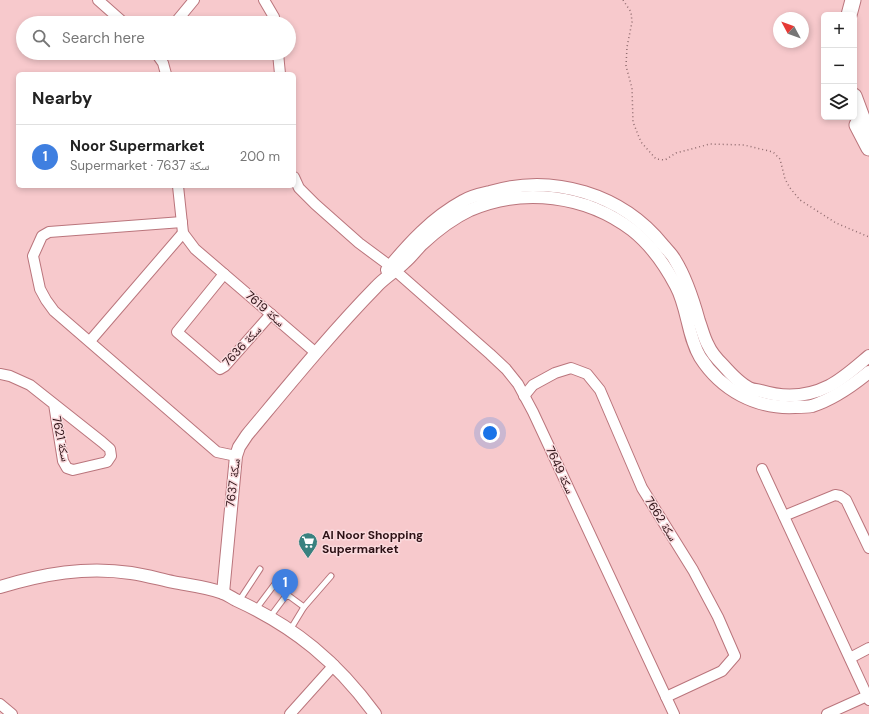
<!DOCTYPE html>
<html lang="en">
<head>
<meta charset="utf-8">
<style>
	:root { --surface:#fff; --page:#f2f2f2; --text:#222; --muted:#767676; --line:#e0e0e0; --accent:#0f766e }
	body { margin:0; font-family:"DM Sans","Noto Naskh Arabic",sans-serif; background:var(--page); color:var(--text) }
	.controls { position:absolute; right:12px; top:12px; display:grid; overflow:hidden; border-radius:6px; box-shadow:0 2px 6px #0003 }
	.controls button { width:36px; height:36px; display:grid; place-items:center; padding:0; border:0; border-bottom:1px solid var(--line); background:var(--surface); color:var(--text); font:20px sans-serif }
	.compass { position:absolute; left:773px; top:12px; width:36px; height:36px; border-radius:50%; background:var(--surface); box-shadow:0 2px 6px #0003; rotate:311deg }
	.you { position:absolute; left:490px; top:433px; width:14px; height:14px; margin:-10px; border:3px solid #fff; border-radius:50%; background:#1a73e8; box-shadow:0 0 0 6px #1a73e833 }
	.badge { display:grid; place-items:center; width:26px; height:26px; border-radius:50%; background:var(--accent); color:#fff; font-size:13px; font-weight:700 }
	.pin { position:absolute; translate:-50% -33px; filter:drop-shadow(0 1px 2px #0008) }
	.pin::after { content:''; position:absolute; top:21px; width:14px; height:12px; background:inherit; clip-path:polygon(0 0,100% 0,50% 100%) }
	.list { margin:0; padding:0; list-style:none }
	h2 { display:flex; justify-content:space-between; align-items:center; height:52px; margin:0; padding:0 16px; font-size:17px }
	h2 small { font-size:13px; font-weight:400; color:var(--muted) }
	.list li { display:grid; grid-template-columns:26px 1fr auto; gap:12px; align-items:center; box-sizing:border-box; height:64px; padding:0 16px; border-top:1px solid var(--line) }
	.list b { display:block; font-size:15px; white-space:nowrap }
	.list p { margin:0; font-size:13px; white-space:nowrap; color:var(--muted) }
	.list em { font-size:13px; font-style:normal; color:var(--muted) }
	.icon { flex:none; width:22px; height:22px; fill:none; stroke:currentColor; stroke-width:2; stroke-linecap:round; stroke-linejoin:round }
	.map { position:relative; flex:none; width:869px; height:714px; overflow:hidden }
	.search { position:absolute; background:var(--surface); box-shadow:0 2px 6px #0003; left:16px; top:16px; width:280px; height:44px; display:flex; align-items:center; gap:10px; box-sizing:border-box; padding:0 14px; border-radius:22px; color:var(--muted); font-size:15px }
	.panel { position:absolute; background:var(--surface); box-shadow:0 2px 6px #0003; left:16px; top:72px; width:280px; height:116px; border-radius:6px }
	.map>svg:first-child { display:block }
</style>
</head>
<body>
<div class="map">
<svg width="869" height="714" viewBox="0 0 869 714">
	<rect width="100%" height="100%" fill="#f7c9cc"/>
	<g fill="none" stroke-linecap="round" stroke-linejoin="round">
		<g stroke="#ba757c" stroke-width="7">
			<g id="service">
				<path d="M239,601L260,569"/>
				<path d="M256,609L280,577"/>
				<path d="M270,617L285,597L289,596L304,607L331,576"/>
				<path d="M290,630L304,607"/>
			</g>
		</g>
		<g stroke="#ba757c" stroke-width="12">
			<g id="minor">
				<path d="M98,0L124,23"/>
				<path d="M264,0L274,17L275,23"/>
				<path d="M175,23L194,0"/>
				<path d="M156,53L163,63L166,74"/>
				<path d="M278,53L280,74"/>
				<path d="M294,177L299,188L315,204L359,243L390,266L490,354L506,369L518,384L533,412L674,714"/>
				<path d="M178,186L183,233L195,249L316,353"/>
				<path d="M182,222L49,232L42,236L33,256L40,289L46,300L54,311L217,452L236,456"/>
				<path d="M224,274L177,332L220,369L225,366L271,314"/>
				<path d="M90,341L183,233"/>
				<path d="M0,374L10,376L30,385L102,442L110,449L111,456L107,462L73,470L67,468L63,461L54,404"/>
				<path d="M524,396L533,385L555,373L571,368L587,374L600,390L642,488L693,570L718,617L735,656L722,671L666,697"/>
				<path d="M762,469L869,700"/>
				<path d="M784,516L835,495L840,496L846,500L869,548"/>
				<path d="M850,658L869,648"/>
				<path d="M0,704L12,714"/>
				<path d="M290,714L334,665"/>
				<path d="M827,714L867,696"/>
			</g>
		</g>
		<g stroke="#ba757c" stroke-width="14">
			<g id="tertiary">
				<path d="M387,270C409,243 432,218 463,201C471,196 481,194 490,192C553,173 622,194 663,245C667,250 672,254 675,260C685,276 694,303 699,321C702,329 704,338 708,345C711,352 718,360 723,365C731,374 739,383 749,388C753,390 757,390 761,391C784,398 807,397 829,386C843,379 857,366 869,356"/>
				<path d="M0,587C43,574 86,566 131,573C145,575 159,579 173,582C188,585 208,587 223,593C228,595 232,598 236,600C295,627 337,662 375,714"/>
				<path d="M223,593L236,456L239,447L247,435C288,386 331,333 376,287C384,278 396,271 405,262C411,257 416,250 422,244C435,232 453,218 470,210C523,187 586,195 632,230C651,245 665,265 676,286C688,308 687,335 700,357C721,390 756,409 795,407C801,407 807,407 812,406C834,399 852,386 869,372"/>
			</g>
		</g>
		<g stroke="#ba757c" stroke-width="17">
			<g id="primary">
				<path d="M849,15L853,0"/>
				<path d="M854,96L866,128L869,133"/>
				<path d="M857,125L869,148"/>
			</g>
		</g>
		<path stroke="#906c6f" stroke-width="1.5" stroke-dasharray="1 3" stroke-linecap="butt" d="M623,0L631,12L632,22L627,47L626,66L632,88L633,122L641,142L656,159L665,160L676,153L710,144L744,145L773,152L780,159L785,179L790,188L800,200L836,223L869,237"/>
		<use href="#service" stroke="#fff" stroke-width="5"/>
		<use href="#minor" stroke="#fff" stroke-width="10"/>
		<use href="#tertiary" stroke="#fff" stroke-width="12"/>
		<use href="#primary" stroke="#fff" stroke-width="15"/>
	</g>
	<defs>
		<g id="supermarket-pin" transform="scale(1)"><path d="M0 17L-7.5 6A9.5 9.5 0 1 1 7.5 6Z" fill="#39817f" stroke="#fadadd"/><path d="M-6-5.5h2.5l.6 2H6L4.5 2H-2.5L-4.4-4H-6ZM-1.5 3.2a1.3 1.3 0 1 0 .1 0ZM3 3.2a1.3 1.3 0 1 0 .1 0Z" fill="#fff"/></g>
	</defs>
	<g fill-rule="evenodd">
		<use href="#supermarket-pin" x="308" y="542"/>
	</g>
	<g text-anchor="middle" stroke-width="3" stroke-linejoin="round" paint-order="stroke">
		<g font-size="12" fill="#2c1115" stroke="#fadadd">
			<text transform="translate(265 309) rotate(41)" y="4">سكة 7619</text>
			<text transform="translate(242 346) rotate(-47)" y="4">سكة 7636</text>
			<text transform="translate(61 439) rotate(78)" y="4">سكة 7621</text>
			<text transform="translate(560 470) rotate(65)" y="4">سكة 7649</text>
			<text transform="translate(233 483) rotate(-83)" y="4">سكة 7637</text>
			<text transform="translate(661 519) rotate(58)" y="4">سكة 7662</text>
		</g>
		<g font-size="12" font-weight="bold" fill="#2c1115" stroke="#fadadd" text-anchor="start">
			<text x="322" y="539">Al Noor Shopping<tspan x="322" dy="14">Supermarket</tspan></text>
		</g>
	</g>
</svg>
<div class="controls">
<button>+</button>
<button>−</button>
<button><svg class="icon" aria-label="layers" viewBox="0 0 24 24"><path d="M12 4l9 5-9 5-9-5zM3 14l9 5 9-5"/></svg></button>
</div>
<svg class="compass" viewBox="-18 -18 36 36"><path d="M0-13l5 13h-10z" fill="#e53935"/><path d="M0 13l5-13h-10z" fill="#767676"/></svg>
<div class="you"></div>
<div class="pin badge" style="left:285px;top:602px;background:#3f7fe0">1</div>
<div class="search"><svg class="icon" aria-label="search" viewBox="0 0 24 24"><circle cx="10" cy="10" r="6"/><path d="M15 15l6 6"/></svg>Search here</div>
<section class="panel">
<h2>Nearby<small></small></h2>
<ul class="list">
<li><span class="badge" style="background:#3f7fe0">1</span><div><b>Noor Supermarket</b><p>Supermarket · سكة 7637</p></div><em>200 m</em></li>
</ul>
</section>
</div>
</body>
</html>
